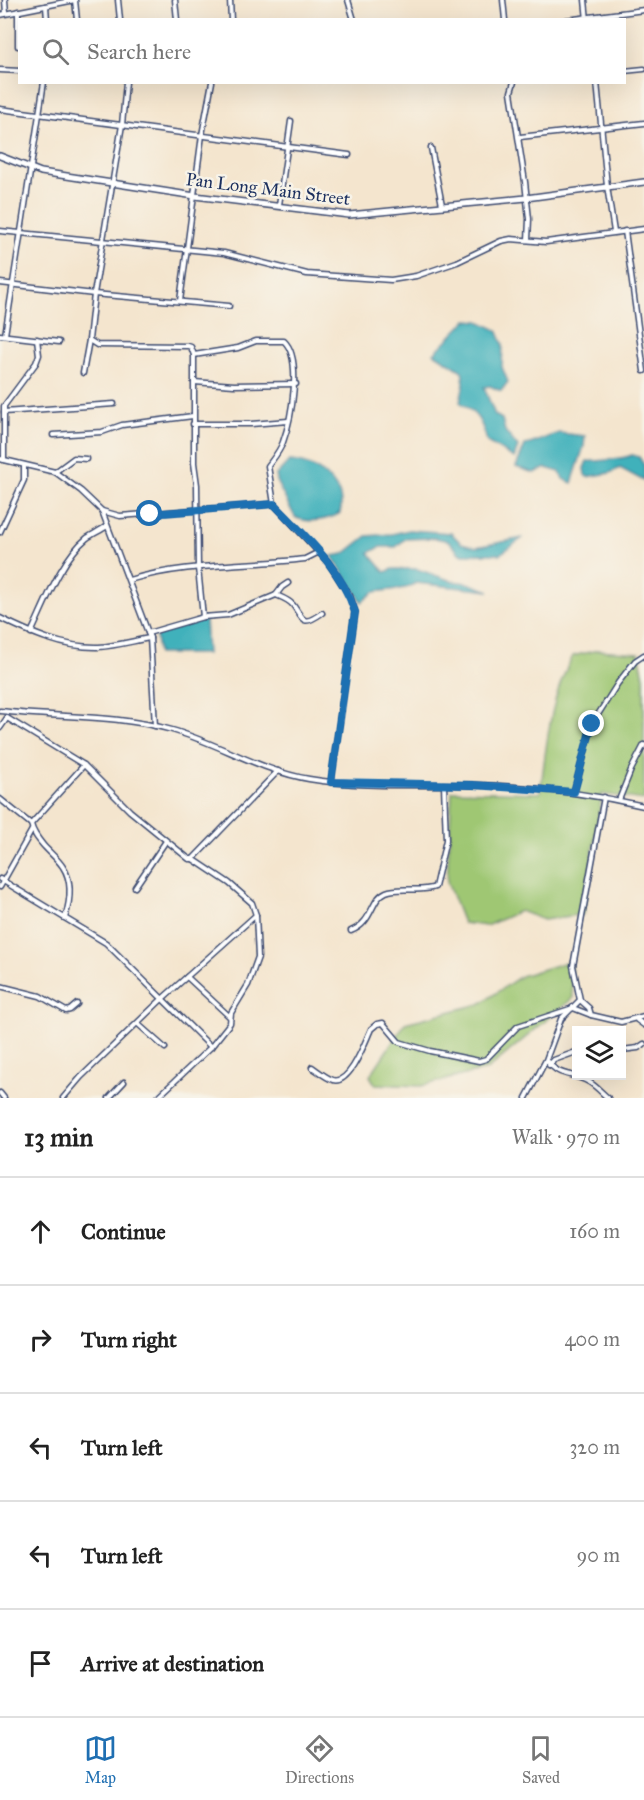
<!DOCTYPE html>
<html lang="en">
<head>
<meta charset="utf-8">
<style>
	:root { --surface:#fff; --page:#f2f2f2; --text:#222; --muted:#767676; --line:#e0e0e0; --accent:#1f6fb2 }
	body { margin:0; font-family:"IM FELL Great Primer",serif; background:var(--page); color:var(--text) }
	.controls { position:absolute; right:18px; bottom:18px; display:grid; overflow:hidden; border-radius:0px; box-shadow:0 6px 24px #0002 }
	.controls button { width:54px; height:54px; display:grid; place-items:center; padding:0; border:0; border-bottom:2px solid var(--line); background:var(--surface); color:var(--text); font:30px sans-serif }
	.stop { position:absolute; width:18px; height:18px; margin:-14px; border:4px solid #1f6fb2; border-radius:50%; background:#fff }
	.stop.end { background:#1f6fb2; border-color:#fff; box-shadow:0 2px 6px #0008 }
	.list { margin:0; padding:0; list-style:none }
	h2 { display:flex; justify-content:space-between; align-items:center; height:78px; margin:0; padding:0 24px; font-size:26px }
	h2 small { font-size:20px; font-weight:400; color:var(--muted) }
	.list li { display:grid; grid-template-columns:39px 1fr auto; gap:18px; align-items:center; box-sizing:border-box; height:108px; padding:0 24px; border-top:2px solid var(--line) }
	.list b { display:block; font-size:22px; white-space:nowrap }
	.list em { font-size:20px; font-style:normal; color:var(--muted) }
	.icon { flex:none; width:33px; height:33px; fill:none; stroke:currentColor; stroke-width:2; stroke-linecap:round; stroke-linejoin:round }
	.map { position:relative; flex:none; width:644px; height:1098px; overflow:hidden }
	.search { position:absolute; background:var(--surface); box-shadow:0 6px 24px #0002; left:18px; right:18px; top:18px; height:66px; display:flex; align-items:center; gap:15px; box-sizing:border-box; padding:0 21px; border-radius:0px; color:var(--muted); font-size:22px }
	.sheet { height:618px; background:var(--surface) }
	nav { display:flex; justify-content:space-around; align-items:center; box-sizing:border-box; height:84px; border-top:2px solid var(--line); background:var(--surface); font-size:16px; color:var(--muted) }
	nav a { display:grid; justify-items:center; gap:3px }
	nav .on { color:var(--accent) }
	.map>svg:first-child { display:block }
</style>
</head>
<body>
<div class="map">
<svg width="644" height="1098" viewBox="0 0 644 1098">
	<rect width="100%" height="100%" fill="#f7f3e8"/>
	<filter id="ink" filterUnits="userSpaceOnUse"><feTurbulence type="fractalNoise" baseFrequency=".0167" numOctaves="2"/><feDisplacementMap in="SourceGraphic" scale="12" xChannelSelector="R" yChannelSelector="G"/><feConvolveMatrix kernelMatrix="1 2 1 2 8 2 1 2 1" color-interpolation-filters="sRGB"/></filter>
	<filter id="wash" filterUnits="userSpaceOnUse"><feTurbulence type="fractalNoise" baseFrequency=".008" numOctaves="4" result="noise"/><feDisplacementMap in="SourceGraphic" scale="24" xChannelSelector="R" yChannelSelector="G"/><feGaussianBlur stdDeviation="1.35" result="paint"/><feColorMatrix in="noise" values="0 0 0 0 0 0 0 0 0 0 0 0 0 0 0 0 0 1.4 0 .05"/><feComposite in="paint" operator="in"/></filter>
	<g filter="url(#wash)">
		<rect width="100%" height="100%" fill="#f4e5ce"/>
		<g fill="#9fc773" stroke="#5d7b68" stroke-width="1.5">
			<path d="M598,650L639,653L644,677V800L602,794L583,914L544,920L520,911L486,926L463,923L447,882L452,791L540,793C547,746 549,698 573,656Z"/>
			<path d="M570,961L573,998L488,1069L421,1086L375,1084L370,1076L405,1023L480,1004L521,976Z"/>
		</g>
		<g fill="#41b1bb" stroke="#2e708c" stroke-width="1.5">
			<path d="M467,320L479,321L497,330L503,344L502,367L508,382L501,391L490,386L484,387L495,415L502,419L505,431L518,447L514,458L487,442C482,421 478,415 460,402L464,383L462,371L434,353Z"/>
			<path d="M559,433L585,436L584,446L572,483L563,479L560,472L546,468L534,473L516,467L525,445C537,443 547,436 559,433Z"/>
			<path d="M632,455L639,457L644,465V481L620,468L610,473L587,477L585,475L584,468L587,461C594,462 627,458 632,455Z"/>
			<path d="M289,461C315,462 347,484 340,513C329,520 307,524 295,517L278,485L276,475Z"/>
			<path d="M409,530L451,533L461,543L476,547L523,538L500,554H460L449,541L435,538L405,539L396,547H380L369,553L385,572L393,569H417L452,581L467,583L490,591L416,583L406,588L374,592L362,602L332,556L344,554L367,536L392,534Z"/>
			<path d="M205,619L207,654H158L156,635Z"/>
		</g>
	</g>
	<g filter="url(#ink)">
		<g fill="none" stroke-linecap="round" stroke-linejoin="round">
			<g stroke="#3c4a6f" stroke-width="7">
				<g id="street">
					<path d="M5,0L6,13"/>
					<path d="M118,0L120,20"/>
					<path d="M175,0L177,20"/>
					<path d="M230,0L231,20"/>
					<path d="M348,0L354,20"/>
					<path d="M503,0L505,20"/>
					<path d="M585,0L587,20"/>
					<path d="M46,6L47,20"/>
					<path d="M18,11V46"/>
					<path d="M0,15L75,0L77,20"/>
					<path d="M566,20L644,10"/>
					<path d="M0,70L20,71"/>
					<path d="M624,71L644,69"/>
					<path d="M126,82L122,125L94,294L89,340L97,345L188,346L191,347L194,355V463L197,485L198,568L203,617"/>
					<path d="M514,82L511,92L525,182L529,219L528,240"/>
					<path d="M597,82L607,186L614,232"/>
					<path d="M0,109L349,155"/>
					<path d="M520,137L644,123"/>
					<path d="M431,148L442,205"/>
					<path d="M279,205L291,121"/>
					<path d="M0,231L224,253L307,274L391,280L416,276L457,262L501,241L511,239L546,242L644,229"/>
					<path d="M625,231L644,371"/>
					<path d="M0,283L94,294L229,306"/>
					<path d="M180,301L202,135L212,82"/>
					<path d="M0,335L59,342"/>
					<path d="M5,335L44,82"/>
					<path d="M194,355L238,348L256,341H284C303,359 291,420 283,442C280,451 273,459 268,466L274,504L328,562L350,596L355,612L331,782"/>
					<path d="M83,373L89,340"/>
					<path d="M194,382L234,385L296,384"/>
					<path d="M4,412L114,404"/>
					<path d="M193,424H251L288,421"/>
					<path d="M53,435L102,432L122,425L193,416"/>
					<path d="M0,459L55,472L81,491L102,511L120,516L274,504"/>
					<path d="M4,460V406L36,363L39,355L37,339"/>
					<path d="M55,472L74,458L86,459"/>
					<path d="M102,511L150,638L155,726"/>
					<path d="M0,532L24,480V465"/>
					<path d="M129,580C186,563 247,566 305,559L319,552"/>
					<path d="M276,595L282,587L288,583"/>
					<path d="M0,618C31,633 63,648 99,647C115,646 133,641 150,638"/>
					<path d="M31,633C45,604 61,559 87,538C93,534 101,530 107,526"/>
					<path d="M148,633L203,617L228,615L276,595C283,598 289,600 293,605C304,620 302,627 322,613"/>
					<path d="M0,711C57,718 116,714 172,730C218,743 261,771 309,779C362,788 419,784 473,785C530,786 588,793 644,806"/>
					<path d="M7,718L84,765L130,811L189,859H193L278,771"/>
					<path d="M0,728L7,718"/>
					<path d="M574,792L592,724L618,683L635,661L644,655"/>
					<path d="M0,799L31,824C33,833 38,839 43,845C49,852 58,859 63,867C73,882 70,902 65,918"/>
					<path d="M619,800L631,770L644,745"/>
					<path d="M31,824L84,765"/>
					<path d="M0,879L106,943L211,1047"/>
					<path d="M0,887L32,830"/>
					<path d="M135,887L166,841"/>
					<path d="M351,931C374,922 370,899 386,892C400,886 419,893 435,887L446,840L444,785"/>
					<path d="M187,977L230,1017"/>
					<path d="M0,986L40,996L66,1011L70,1010L77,1004"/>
					<path d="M580,1000L589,1008L591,1015L621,1022L644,1016"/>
					<path d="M637,1020L644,1025"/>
					<path d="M138,1024L165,1048"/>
					<path d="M622,1050L638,1048L644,1044"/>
					<path d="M547,1060C558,1078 573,1072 589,1082C596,1086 602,1093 608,1098"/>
					<path d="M549,1065L554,1060L576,1052"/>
					<path d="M312,1067C318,1071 326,1078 333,1080C350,1085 365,1042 371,1029L377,1024L383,1023L399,1042L430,1051L479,1061L486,1059L518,1026L573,1008L591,1015"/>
					<path d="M0,1093L4,1098"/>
					<path d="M63,1098L81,1077L162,999L256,915"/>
					<path d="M109,1098L124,1082"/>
					<path d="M157,1098L211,1047L230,1023L231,1013L248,985L258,957L256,915L252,903L229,883L193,859"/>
					<path d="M526,1098L546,1060L561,1019L580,1000L573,966L604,797"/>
				</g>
			</g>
			<g stroke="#3c4a6f" stroke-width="8">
				<path id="secondary" d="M0,156L41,172L195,196L349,215L526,198L644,182"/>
			</g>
			<use href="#street" stroke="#fff" stroke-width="4"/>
			<use href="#secondary" stroke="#fff" stroke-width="5"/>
		</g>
	</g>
	<g fill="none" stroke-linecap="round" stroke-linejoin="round" filter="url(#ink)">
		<path stroke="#1f6fb2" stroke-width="8" d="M150,514L274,504C305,536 341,568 355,612L331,782L473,785L574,792L592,724"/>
	</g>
	<g text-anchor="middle" stroke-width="5" stroke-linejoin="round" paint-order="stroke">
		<g font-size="18" fill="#1b2f5e" stroke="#f7f3e8">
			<text transform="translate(268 189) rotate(7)" y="6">Pan Long Main Street</text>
		</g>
	</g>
</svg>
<div class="controls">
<button><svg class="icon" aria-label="layers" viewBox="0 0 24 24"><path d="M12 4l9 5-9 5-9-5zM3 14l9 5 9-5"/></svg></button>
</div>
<div class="stop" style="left:150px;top:514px"></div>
<div class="stop end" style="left:592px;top:724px"></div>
<div class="search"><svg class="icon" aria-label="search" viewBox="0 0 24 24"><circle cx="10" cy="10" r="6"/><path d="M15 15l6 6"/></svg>Search here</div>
</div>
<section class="sheet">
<h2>13 min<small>Walk · 970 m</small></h2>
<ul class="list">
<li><svg class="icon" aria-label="ahead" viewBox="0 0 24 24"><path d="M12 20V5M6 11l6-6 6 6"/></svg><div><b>Continue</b></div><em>160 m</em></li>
<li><svg class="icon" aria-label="right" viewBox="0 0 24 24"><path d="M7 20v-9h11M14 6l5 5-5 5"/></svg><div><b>Turn right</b></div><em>400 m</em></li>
<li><svg class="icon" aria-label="left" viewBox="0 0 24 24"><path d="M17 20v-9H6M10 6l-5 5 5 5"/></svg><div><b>Turn left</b></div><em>320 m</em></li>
<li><svg class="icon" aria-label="left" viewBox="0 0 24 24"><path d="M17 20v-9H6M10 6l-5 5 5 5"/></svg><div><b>Turn left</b></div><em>90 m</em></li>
<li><svg class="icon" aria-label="arrive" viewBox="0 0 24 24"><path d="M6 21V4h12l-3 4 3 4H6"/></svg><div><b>Arrive at destination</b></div></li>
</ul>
</section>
<nav>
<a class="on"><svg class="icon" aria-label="map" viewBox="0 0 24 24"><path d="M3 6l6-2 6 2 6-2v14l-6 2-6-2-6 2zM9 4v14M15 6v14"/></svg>Map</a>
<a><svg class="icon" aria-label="directions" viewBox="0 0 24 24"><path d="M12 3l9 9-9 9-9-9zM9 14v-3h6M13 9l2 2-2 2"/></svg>Directions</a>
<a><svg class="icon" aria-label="saved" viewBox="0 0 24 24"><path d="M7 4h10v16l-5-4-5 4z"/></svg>Saved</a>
</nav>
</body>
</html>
